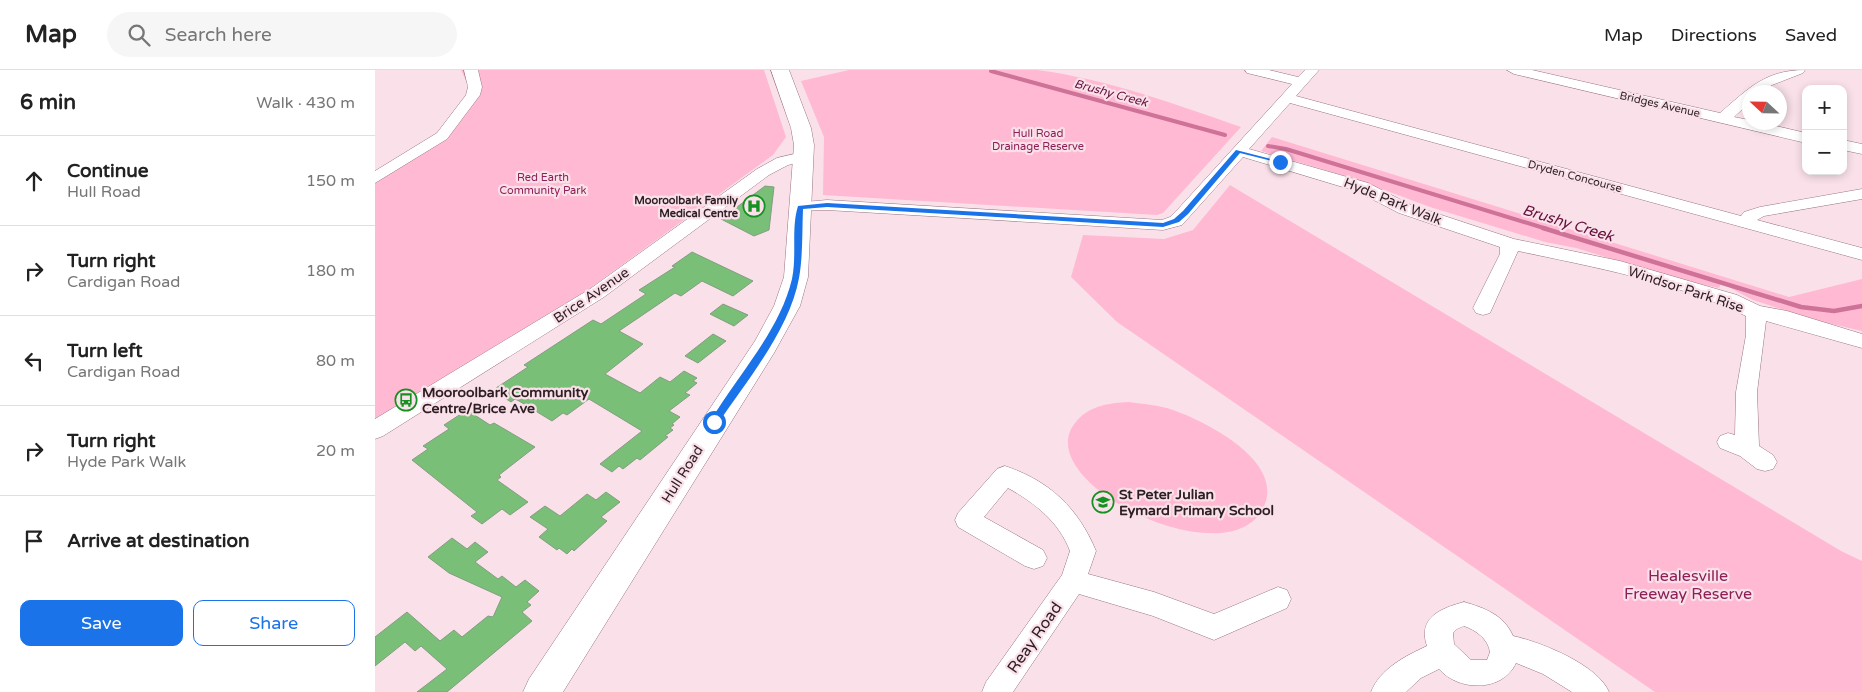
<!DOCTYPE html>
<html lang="en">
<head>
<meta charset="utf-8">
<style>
	:root { --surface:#fff; --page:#f6f6f6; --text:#222; --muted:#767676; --line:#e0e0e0; --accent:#1a73e8 }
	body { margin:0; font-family:"Varela Round",sans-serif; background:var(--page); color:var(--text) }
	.controls { position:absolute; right:15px; top:15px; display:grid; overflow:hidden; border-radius:10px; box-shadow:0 2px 8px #0003 }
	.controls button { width:45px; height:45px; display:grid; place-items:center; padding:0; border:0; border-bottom:1px solid var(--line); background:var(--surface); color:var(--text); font:25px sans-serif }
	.compass { position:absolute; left:1367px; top:15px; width:45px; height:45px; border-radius:50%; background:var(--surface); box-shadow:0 2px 8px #0003; rotate:292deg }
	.stop { position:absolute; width:15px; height:15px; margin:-11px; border:4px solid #1a73e8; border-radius:50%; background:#fff }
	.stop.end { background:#1a73e8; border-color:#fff; box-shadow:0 1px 5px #0008 }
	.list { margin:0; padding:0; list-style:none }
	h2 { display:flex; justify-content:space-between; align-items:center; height:65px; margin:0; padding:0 20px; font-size:21px }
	h2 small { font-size:16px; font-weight:400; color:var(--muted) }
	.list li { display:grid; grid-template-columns:32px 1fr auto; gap:15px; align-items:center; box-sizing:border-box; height:90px; padding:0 20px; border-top:1px solid var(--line) }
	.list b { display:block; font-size:19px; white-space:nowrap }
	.list p { margin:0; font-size:16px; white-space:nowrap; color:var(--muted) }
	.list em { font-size:16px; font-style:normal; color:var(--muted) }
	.actions { display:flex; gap:10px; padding:15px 20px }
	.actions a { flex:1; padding:11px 0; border:1px solid var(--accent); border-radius:10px; text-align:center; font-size:18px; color:var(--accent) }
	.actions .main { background:var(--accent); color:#fff }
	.icon { flex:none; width:28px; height:28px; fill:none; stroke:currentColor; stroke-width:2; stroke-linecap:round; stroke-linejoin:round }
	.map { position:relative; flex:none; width:1487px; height:622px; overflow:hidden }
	header { display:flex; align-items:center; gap:30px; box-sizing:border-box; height:70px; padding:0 25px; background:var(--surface); border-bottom:1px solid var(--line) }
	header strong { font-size:24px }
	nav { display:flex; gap:28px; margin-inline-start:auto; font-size:18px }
	.search { width:350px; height:45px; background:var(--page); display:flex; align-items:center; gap:12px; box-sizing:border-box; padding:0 18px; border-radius:28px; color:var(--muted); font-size:19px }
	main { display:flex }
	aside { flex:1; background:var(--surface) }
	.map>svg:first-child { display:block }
</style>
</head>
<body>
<header>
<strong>Map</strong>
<div class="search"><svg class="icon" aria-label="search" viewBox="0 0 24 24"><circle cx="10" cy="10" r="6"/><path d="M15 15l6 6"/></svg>Search here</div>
<nav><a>Map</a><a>Directions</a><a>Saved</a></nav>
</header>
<main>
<aside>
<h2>6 min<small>Walk · 430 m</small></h2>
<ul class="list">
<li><svg class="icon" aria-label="ahead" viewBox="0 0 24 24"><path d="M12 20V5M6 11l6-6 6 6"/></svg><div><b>Continue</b><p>Hull Road</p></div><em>150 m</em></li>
<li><svg class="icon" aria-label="right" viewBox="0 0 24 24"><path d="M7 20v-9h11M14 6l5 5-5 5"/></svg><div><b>Turn right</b><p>Cardigan Road</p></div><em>180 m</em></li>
<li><svg class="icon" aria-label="left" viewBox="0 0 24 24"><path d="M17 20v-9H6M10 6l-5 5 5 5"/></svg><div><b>Turn left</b><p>Cardigan Road</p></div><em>80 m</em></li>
<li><svg class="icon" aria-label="right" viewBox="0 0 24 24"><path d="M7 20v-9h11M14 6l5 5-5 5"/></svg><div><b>Turn right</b><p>Hyde Park Walk</p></div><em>20 m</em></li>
<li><svg class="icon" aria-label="arrive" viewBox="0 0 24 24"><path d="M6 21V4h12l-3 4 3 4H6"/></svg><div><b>Arrive at destination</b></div></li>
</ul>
<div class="actions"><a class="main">Save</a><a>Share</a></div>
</aside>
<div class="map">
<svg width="1487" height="622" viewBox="0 0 1487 622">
	<rect width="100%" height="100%" fill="#fae1e9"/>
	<g fill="#ffb9d3">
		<path d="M86,0H389L411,67L398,85L214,219L0,350V106L61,68L95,19Z"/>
		<path d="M474,0H662C732,9 800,34 866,57L788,143L782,145L448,125L449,67L426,11Z"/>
		<path d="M897,67L1414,227L1487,209V261L1439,250L1378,230L1346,213L1344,218L1305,210L1201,178L1170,172L1055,137L977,108L886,81Z"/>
		<path d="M855,115L1466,481L1487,491V622H1280L742,252L696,207L708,165L789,169L818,160Z"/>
		<path d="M754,332C768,334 784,335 798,340C832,352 916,394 886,442C845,506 654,411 700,353C713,336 733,333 754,332Z"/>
	</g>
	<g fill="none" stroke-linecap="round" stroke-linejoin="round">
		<g stroke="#ce7298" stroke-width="4">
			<path d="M616,1L850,65"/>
			<path d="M893,76L911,79L1172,159"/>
		</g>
		<path stroke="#ce7298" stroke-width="4.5" d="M1168,158L1426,237L1459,241L1487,236"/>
	</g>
	<g fill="#79bf77" stroke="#839d82">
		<path d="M390,116L399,117L394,160L379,166L346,149Z"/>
		<path d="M317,182L378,211L358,226L327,211L306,226L300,223L244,261L268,274L230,304L265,323L285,307L295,312L309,301L322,308L318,311L322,313L310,323L315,325L294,341L305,347L297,354L299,355L295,358L298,360L290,366L293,367L265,390L262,388L248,399L244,396L237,402L225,394L267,361L214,329L192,345L188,343L177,351L144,331L140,329L136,332L122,323L125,321L121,318L153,297L149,295L218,250L226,254L271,224L264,220L300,197L297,196Z"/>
		<path d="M348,234L373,245L359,256L335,244Z"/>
		<path d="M338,264L351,271L323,293L310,286Z"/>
		<path d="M92,340L115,355L119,353L160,377L124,405L126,407L122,410L153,432L135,445L127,439L107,454L96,446L102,442L37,390L53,379L48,376L74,359L69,355Z"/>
		<path d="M231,422L245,432L226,447L232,451L199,481L197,479L192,484L184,478L182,480L164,467L173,459L155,447L170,436L185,446L212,424L221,430Z"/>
		<path d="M77,468L92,479L100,472L113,482L100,492L123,509L127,506L141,517L150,510L164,521L152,532L156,535L147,542L157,551L72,622H42L72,599L46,576L40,581L30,572L0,596V567L32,542L65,571L79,560L87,567L113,546L118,547L127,527L74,503L53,487Z"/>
	</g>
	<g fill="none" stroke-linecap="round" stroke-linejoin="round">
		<g stroke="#997582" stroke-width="1">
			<g id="minor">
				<path d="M89,0H103L107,17L105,25L72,69L0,113V101L62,63L91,25L93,17Z"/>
				<path d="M870,0H894L923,7L930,0H944L921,26L1366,146L1369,142L1385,137L1487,119V129L1389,146L1382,150L1487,178V190L915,33L874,79L993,113L1036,135L1139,169L1245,191L1362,225L1385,236L1412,241L1487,264V278L1391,251L1382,322L1384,376L1398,385L1402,392L1398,399L1390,401L1382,399L1365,386L1345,378L1342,372L1345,366L1353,363L1360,365L1361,322L1371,265V246C1302,212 1218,197 1143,181L1115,243L1108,245L1101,243L1098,238L1125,184V177L1024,143L981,121L868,87L807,155L788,160L452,140L419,141L416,137L419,133L452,130L787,150L795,147L804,138L917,14L872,3Z"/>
				<path d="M1132,0H1157L1345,43C1373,19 1390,0 1430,0L1428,3L1397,15L1387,22H1374V33L1359,47L1374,50V52H1384L1431,63V73L1139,4Z"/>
				<path d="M1468,70L1487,74V84L1468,80Z"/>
				<path d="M428,82L434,84L436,87L434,90L413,95L394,105L229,227L8,366L0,369V349L215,219L382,99L402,88Z"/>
				<path d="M630,396C675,411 703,438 721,481L713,504L779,522L839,544L903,517L912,520L916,529L912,538L839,570L778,546L704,524L638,622H607L611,612L687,505L695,481C684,452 660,433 633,418L609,447L668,480L672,488L668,496L659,499L650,496L583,457L580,450L583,443L622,399Z"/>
				<path d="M1089,532C1110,538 1129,545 1138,566C1166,572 1223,595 1234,622H1197L1168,604L1141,593C1128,622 1084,622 1064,599L1046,608L1031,622H996C1005,599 1030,586 1052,576C1042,547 1067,538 1089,532ZM1089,556C1101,560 1113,569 1115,582L1112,590H1096L1079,574L1078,563L1082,559Z"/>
			</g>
		</g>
		<g stroke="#997582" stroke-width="1">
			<path id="major" d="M396,0H414L436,58L439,75L433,207L425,236L399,283L188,622H148L154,609L380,271L399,236L409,207L419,75L416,58Z"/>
		</g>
		<use href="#minor" fill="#fff" fill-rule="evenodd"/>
		<use href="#major" fill="#fff" fill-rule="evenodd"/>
	</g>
	<path fill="#1a73e8" d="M861,80L908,92L905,93L865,83L813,144L804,152L788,157L452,137L428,139C427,161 428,186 424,208C415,259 371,312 342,355H336L335,352C362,305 404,263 417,209C422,185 416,158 423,136L452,133L788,153L799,149L808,141Z"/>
	<defs>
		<g id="hospital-ring" transform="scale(1.125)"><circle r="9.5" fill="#fae1e9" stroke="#149120" stroke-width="1.5"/><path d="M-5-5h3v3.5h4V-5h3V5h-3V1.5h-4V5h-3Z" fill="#149120"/></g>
		<g id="bus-ring" transform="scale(1.125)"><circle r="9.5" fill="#fae1e9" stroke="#149120" stroke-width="1.5"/><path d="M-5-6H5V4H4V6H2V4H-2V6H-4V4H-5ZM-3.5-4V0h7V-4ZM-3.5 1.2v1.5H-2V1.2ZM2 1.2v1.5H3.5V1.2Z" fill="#149120"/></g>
		<g id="school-ring" transform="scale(1.125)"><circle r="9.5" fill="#fae1e9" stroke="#149120" stroke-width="1.5"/><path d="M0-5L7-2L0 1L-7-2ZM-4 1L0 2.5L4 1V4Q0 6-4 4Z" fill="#149120"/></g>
	</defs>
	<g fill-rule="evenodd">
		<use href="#hospital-ring" x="379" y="136"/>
		<use href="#bus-ring" x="31" y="330"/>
		<use href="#school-ring" x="728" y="432"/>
	</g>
	<g text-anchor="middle" stroke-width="4.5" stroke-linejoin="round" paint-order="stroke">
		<g font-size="11" fill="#2d1e24" stroke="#fae1e9">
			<text transform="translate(1285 34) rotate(13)" y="4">Bridges Avenue</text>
			<text transform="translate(1200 106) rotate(15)" y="4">Dryden Concourse</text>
		</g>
		<g font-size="11" fill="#8d1e56" stroke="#fae1e9">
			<text x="663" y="67">Hull Road<tspan x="663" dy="13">Drainage Reserve</tspan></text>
			<text x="168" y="111">Red Earth<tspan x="168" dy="13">Community Park</tspan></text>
		</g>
		<g font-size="11" font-weight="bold" fill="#2d1e24" stroke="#fae1e9" text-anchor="end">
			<text x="363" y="134">Mooroolbark Family<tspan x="363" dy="13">Medical Centre</tspan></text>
		</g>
		<g font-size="12" font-style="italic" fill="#65103c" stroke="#fae1e9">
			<text transform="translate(736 23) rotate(15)" y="4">Brushy Creek</text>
		</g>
		<g font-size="14" fill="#2d1e24" stroke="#fae1e9">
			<text transform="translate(1018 131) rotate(22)" y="5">Hyde Park Walk</text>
			<text transform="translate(1311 219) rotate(18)" y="5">Windsor Park Rise</text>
			<text transform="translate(216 225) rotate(-34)" y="5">Brice Avenue</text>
			<text transform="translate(307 404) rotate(-58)" y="5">Hull Road</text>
		</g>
		<g font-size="14" font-weight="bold" fill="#2d1e24" stroke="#fae1e9" text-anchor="start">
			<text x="47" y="327">Mooroolbark Community<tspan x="47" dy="16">Centre/Brice Ave</tspan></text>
			<text x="744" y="429">St Peter Julian<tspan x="744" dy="16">Eymard Primary School</tspan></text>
		</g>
		<g font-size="15" font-style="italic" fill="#65103c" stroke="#fae1e9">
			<text transform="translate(1193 153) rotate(17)" y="5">Brushy Creek</text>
		</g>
		<g font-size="16" fill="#8d1e56" stroke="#fae1e9">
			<text x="1313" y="511">Healesville<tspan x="1313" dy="18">Freeway Reserve</tspan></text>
		</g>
		<g font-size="16" fill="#2d1e24" stroke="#fae1e9">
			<text transform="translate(659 567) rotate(-55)" y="6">Reay Road</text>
		</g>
	</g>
</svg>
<div class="controls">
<button>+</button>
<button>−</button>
</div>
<svg class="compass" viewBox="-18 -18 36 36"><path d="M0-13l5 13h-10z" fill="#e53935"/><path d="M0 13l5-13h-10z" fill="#767676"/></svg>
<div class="stop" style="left:339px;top:352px"></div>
<div class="stop end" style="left:905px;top:92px"></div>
</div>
</main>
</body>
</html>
